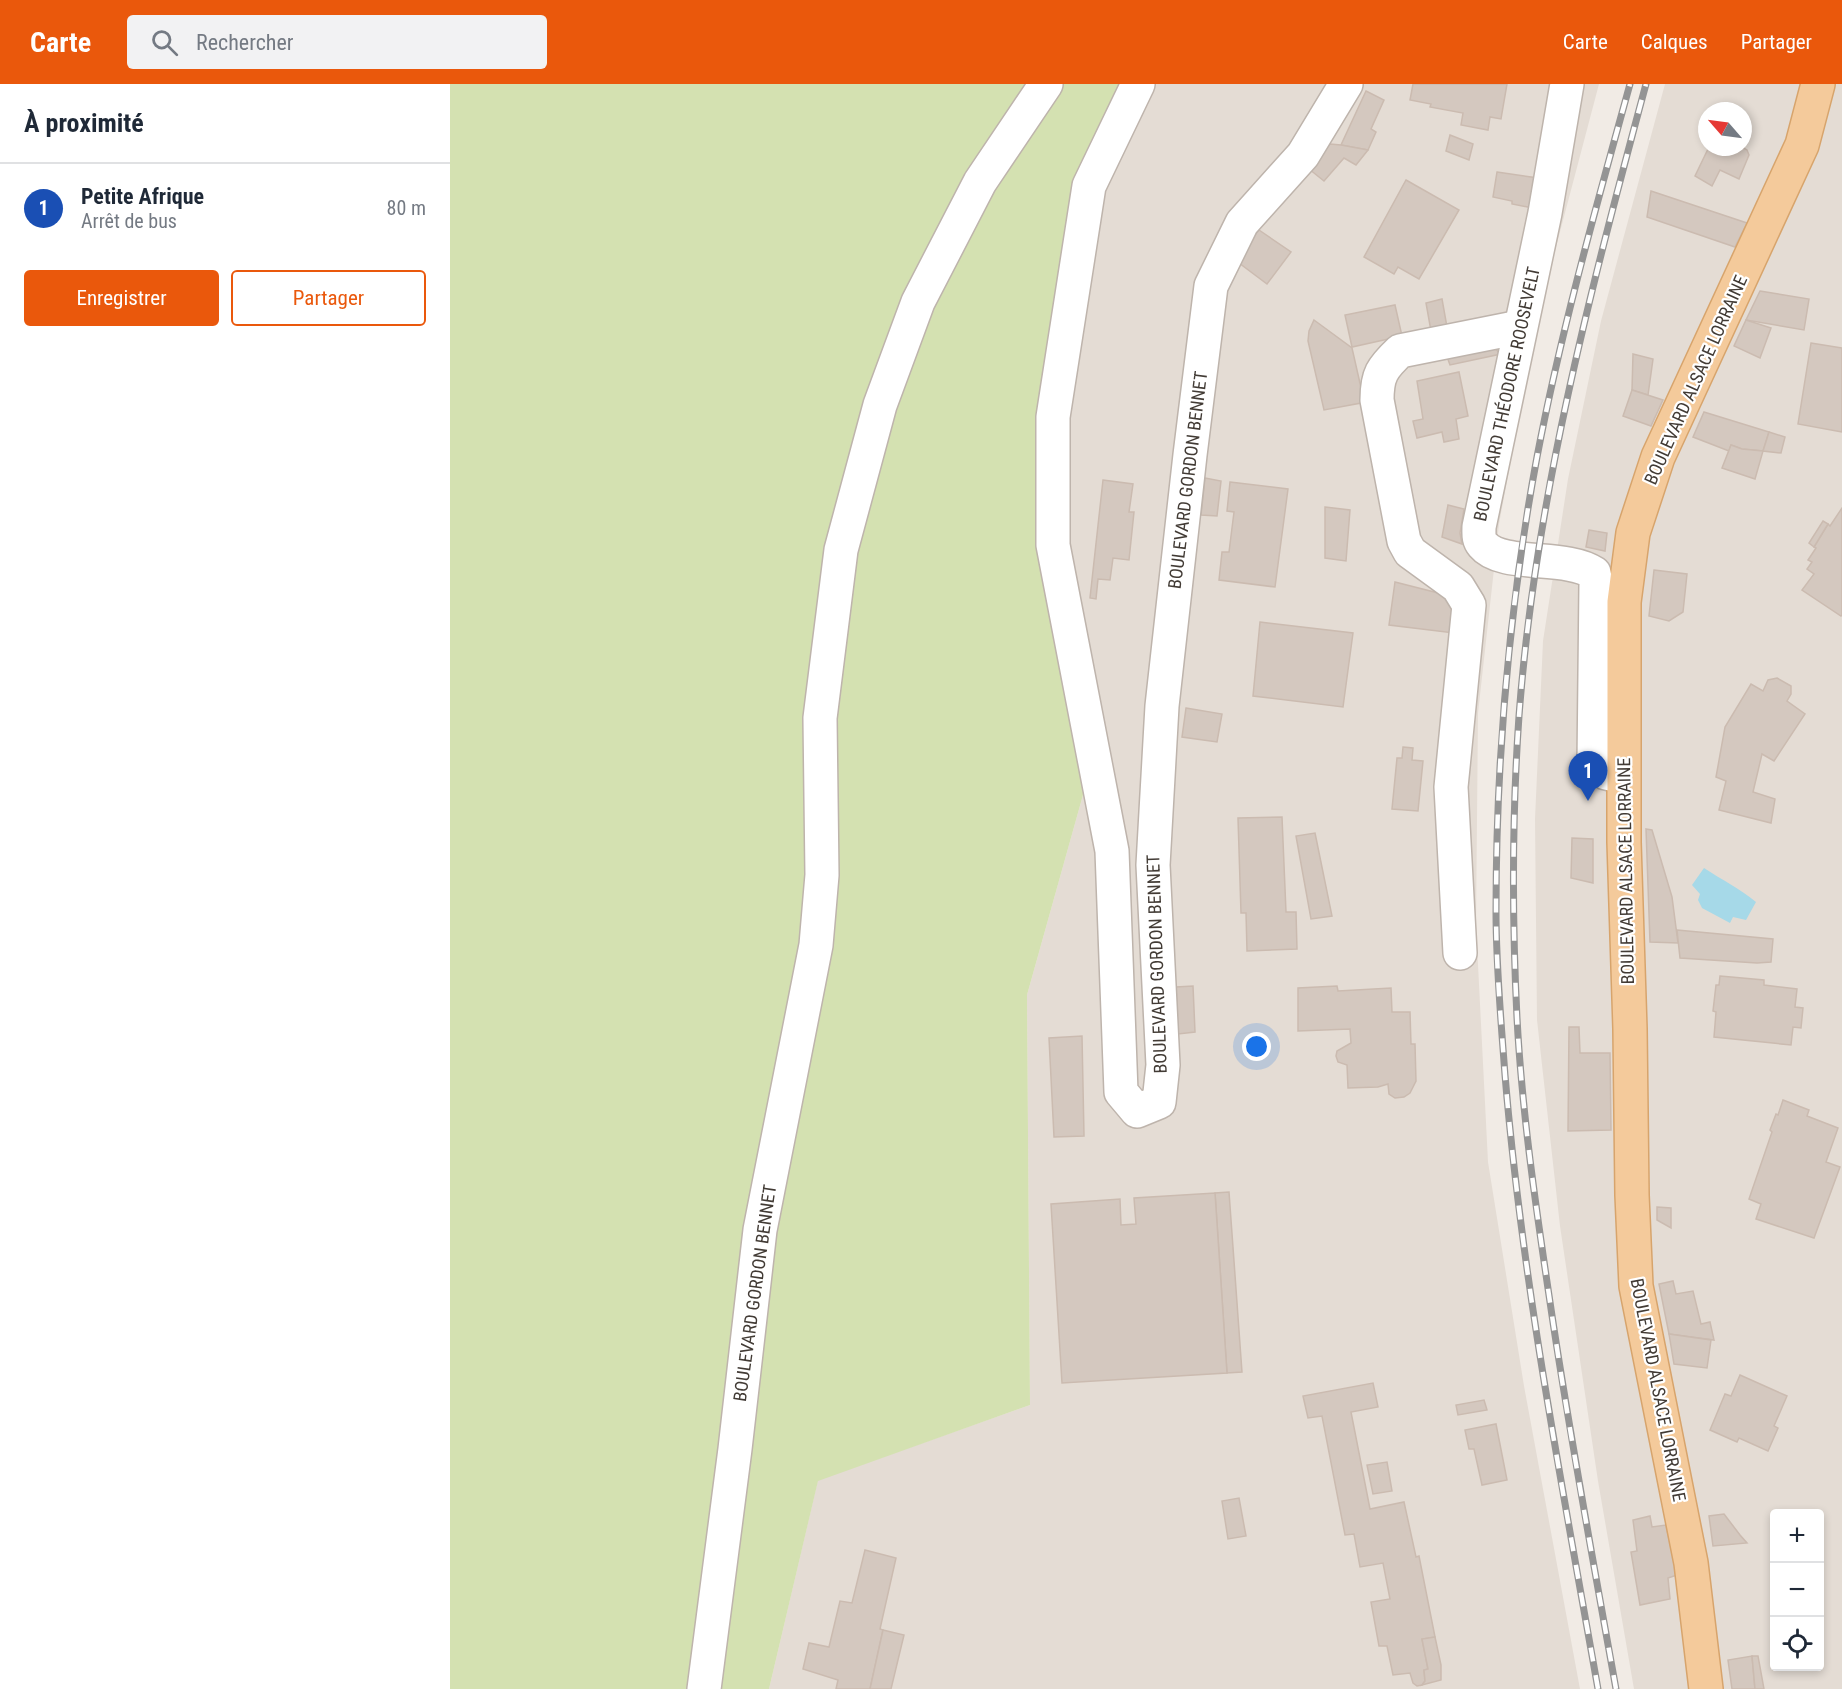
<!DOCTYPE html>
<html lang="fr">
<head>
<meta charset="utf-8">
<style>
	:root { --surface:#fff; --page:#f2f2f3; --text:#1f2937; --muted:#747a83; --line:#e0e1e3; --accent:#ea580c }
	body { margin:0; font-family:"Roboto Condensed",sans-serif; background:var(--page); color:var(--text) }
	.controls { position:absolute; right:18px; bottom:18px; display:grid; overflow:hidden; border-radius:6px; box-shadow:0 3px 9px #0003 }
	.controls button { width:54px; height:54px; display:grid; place-items:center; padding:0; border:0; border-bottom:2px solid var(--line); background:var(--surface); color:var(--text); font:30px sans-serif }
	.compass { position:absolute; left:1248px; top:18px; width:54px; height:54px; border-radius:50%; background:var(--surface); box-shadow:0 3px 9px #0003; rotate:298deg }
	.you { position:absolute; left:807px; top:963px; width:21px; height:21px; margin:-15px; border:4px solid #fff; border-radius:50%; background:#1a73e8; box-shadow:0 0 0 9px #1a73e833 }
	.badge { display:grid; place-items:center; width:39px; height:39px; border-radius:50%; background:var(--accent); color:#fff; font-size:20px; font-weight:700 }
	.pin { position:absolute; translate:-50% -50px; filter:drop-shadow(0 2px 3px #0008) }
	.pin::after { content:''; position:absolute; top:32px; width:21px; height:18px; background:inherit; clip-path:polygon(0 0,100% 0,50% 100%) }
	.list { margin:0; padding:0; list-style:none }
	h2 { display:flex; justify-content:space-between; align-items:center; height:78px; margin:0; padding:0 24px; font-size:26px }
	h2 small { font-size:20px; font-weight:400; color:var(--muted) }
	.list li { display:grid; grid-template-columns:39px 1fr auto; gap:18px; align-items:center; box-sizing:border-box; height:90px; padding:0 24px; border-top:2px solid var(--line) }
	.list b { display:block; font-size:22px; white-space:nowrap }
	.list p { margin:0; font-size:20px; white-space:nowrap; color:var(--muted) }
	.list em { font-size:20px; font-style:normal; color:var(--muted) }
	.actions { display:flex; gap:12px; padding:18px 24px }
	.actions a { flex:1; padding:14px 0; border:2px solid var(--accent); border-radius:6px; text-align:center; font-size:21px; color:var(--accent) }
	.actions .main { background:var(--accent); color:#fff }
	.icon { flex:none; width:33px; height:33px; fill:none; stroke:currentColor; stroke-width:2; stroke-linecap:round; stroke-linejoin:round }
	.map { position:relative; flex:none; width:1392px; height:1605px; overflow:hidden }
	header { display:flex; align-items:center; gap:36px; box-sizing:border-box; height:84px; padding:0 30px; background:var(--accent); color:#fff }
	header strong { font-size:28px }
	nav { display:flex; gap:33px; margin-inline-start:auto; font-size:21px }
	.search { width:420px; height:54px; background:var(--page); display:flex; align-items:center; gap:15px; box-sizing:border-box; padding:0 21px; border-radius:6px; color:var(--muted); font-size:22px }
	main { display:flex }
	aside { flex:1; background:var(--surface) }
	.map>svg:first-child { display:block }
</style>
</head>
<body>
<header>
<strong>Carte</strong>
<div class="search"><svg class="icon" aria-label="search" viewBox="0 0 24 24"><circle cx="10" cy="10" r="6"/><path d="M15 15l6 6"/></svg>Rechercher</div>
<nav><a>Carte</a><a>Calques</a><a>Partager</a></nav>
</header>
<main>
<aside>
<h2>À proximité<small></small></h2>
<ul class="list">
<li><span class="badge" style="background:#1a4fb4">1</span><div><b>Petite Afrique</b><p>Arrêt de bus</p></div><em>80 m</em></li>
</ul>
<div class="actions"><a class="main">Enregistrer</a><a>Partager</a></div>
</aside>
<div class="map">
<svg width="1392" height="1605" viewBox="0 0 1392 1605">
	<rect width="100%" height="100%" fill="#f1ebe5"/>
	<g fill="#e4dcd4" fill-rule="evenodd">
		<path d="M699,0H1149L1087,235L1049,440L1028,629L1026,841L1038,1078L1074,1302L1130,1605H319L368,1396L580,1321L577,911L652,643L618,483L614,334L646,116Z"/>
		<path d="M1215,0H1392V1605H1184L1148,1397L1110,1142L1087,936L1085,735L1093,557L1118,395L1151,237ZM1257,27H1293V63H1257ZM1324,1430H1370V1582H1324Z"/>
	</g>
	<path fill="#d4e1b1" d="M0,0H699L646,116L614,334L618,483L652,643L577,911L580,1321L368,1397L319,1605H0Z"/>
	<path fill="#a6d9e8" d="M1254,784C1272,796 1289,804 1306,818L1296,836L1283,833L1280,839L1252,824L1248,816L1250,810L1242,801Z"/>
	<g fill="#d4c8bf" stroke="#cbbbb0" stroke-width="1.5">
		<path d="M963,0H1057L1051,35L1040,33L1038,46L1011,41L1013,29L980,23L981,20L960,16Z"/>
		<path d="M916,7L934,16L921,45L926,48L918,66L891,61Z"/>
		<path d="M1000,51L1023,60L1019,76L996,67Z"/>
		<path d="M880,60L891,61L918,66L906,81L894,74L874,97L859,85Z"/>
		<path d="M1259,63H1274L1283,67L1287,63H1292L1297,66L1299,71L1289,95L1270,86L1262,102L1245,92Z"/>
		<path d="M1047,88L1088,94L1083,124L1062,120V117L1043,113Z"/>
		<path d="M956,96L1009,126L969,195L948,183L944,190L914,173Z"/>
		<path d="M1201,107L1297,139L1285,163L1197,133Z"/>
		<path d="M809,146L841,168L817,200L789,179L793,165Z"/>
		<path d="M1310,207L1359,215L1354,246L1296,236Z"/>
		<path d="M992,215L997,243L981,247L976,219Z"/>
		<path d="M945,221L952,252L902,263L895,231Z"/>
		<path d="M864,236L902,264L912,308L911,319L874,326L858,257L859,247Z"/>
		<path d="M1296,236L1321,244L1310,274L1284,262Z"/>
		<path d="M1361,259L1392,264V348L1348,340Z"/>
		<path d="M1043,263L1051,270L1000,281L996,270Z"/>
		<path d="M1183,270L1203,275L1198,311L1182,306Z"/>
		<path d="M1009,288L1018,332L1006,335L1009,355L994,358L992,348L967,354L963,337L973,335L967,297Z"/>
		<path d="M1182,306L1213,316L1201,342L1173,332Z"/>
		<path d="M1254,328L1319,348L1313,367L1292,365L1281,361L1279,367L1243,353Z"/>
		<path d="M1319,348L1335,353L1331,369L1313,367Z"/>
		<path d="M1281,361L1292,365L1313,367L1305,395L1272,384Z"/>
		<path d="M755,394L771,397L767,432L751,431Z"/>
		<path d="M653,396L683,400L679,428H684L679,476L663,474L660,496L648,495L646,515L640,514Z"/>
		<path d="M780,398L838,405L825,503L769,496L772,468H779L784,428L777,427Z"/>
		<path d="M998,421L1014,425L1010,449L1012,460L992,453Z"/>
		<path d="M875,423L900,426L896,477L875,474Z"/>
		<path d="M1392,424V531L1391,532L1352,506L1364,490L1357,485L1362,478L1358,476L1366,464L1364,463L1378,440L1380,442Z"/>
		<path d="M1373,437L1378,440L1364,463L1359,459Z"/>
		<path d="M1139,446L1157,449L1155,467L1136,463Z"/>
		<path d="M1204,486L1237,490L1233,528L1219,537L1199,532Z"/>
		<path d="M945,498L992,510L1007,528L1004,549L939,541Z"/>
		<path d="M810,538L903,549L893,623L803,612Z"/>
		<path d="M1327,594L1341,602V610L1337,617L1355,630L1324,677L1312,670L1303,708L1325,715L1321,739L1269,726L1276,697L1266,693L1275,643L1301,600L1313,607L1318,596Z"/>
		<path d="M736,624L772,630L767,658L732,653Z"/>
		<path d="M953,663L963,664L962,676L973,677L968,727L942,725L947,674H952Z"/>
		<path d="M832,733L836,828H846L847,865L797,867L796,829H791L788,734Z"/>
		<path d="M1196,745L1202,746L1222,813L1228,859L1200,858Z"/>
		<path d="M865,749L882,832L861,835L846,752Z"/>
		<path d="M1122,754L1143,755V799L1121,794Z"/>
		<path d="M1227,846L1323,855L1321,878L1307,879L1230,874Z"/>
		<path d="M1270,892L1314,896V901L1347,905L1345,923L1353,924L1351,944L1343,943L1341,961L1264,953L1266,928L1263,927L1266,901H1269Z"/>
		<path d="M743,902L745,948L728,950L726,903Z"/>
		<path d="M887,902L888,907L941,904L942,928H960L961,960H965L966,997L960,1009L954,1013L945,1014L939,1010L938,1000L928,1003L898,1004L897,981L888,978L886,972L887,967L901,959L900,945L848,947V904Z"/>
		<path d="M1119,943H1129L1130,969H1160L1161,1046L1118,1047Z"/>
		<path d="M632,952L634,1052L604,1053L599,954Z"/>
		<path d="M1333,1016L1359,1026L1357,1032L1388,1044L1376,1078L1390,1083L1364,1154L1306,1135L1311,1120L1299,1115L1322,1048L1320,1046L1326,1030L1328,1031Z"/>
		<path d="M779,1108L792,1288L777,1289L765,1109Z"/>
		<path d="M765,1109L777,1289L612,1299L601,1120L670,1115L671,1141L686,1140L684,1114Z"/>
		<path d="M1207,1123L1221,1124V1144L1207,1136Z"/>
		<path d="M1223,1197L1226,1210L1243,1207L1251,1240L1260,1238L1264,1256L1219,1250L1209,1200Z"/>
		<path d="M1219,1250L1261,1256L1257,1284L1224,1280Z"/>
		<path d="M1290,1291L1337,1312L1324,1342L1328,1344L1318,1367L1289,1354L1287,1358L1260,1346L1275,1310L1281,1312Z"/>
		<path d="M923,1299L928,1323L901,1328L920,1425L954,1418L966,1473L969,1472L985,1553L972,1555L978,1585L974,1586L975,1597L972,1601L967,1602L963,1599L960,1589L943,1591L937,1562H929L921,1518L940,1515L933,1479L910,1483L904,1450L895,1451L872,1332L858,1334L853,1312Z"/>
		<path d="M1034,1316L1037,1326L1008,1331L1006,1321Z"/>
		<path d="M1046,1340L1057,1396L1032,1401L1024,1365H1019L1015,1346Z"/>
		<path d="M937,1378L942,1407L923,1410L917,1381Z"/>
		<path d="M789,1414L796,1452L778,1455L772,1417Z"/>
		<path d="M1274,1430L1290,1451L1297,1459L1263,1462L1259,1432Z"/>
		<path d="M1200,1432L1202,1443L1216,1441L1227,1491L1218,1494L1220,1515L1190,1521L1181,1468L1187,1467L1183,1436Z"/>
		<path d="M415,1466L446,1474L430,1545L433,1546L420,1605H386L388,1596L353,1585L359,1559L379,1563L390,1517L402,1519Z"/>
		<path d="M433,1546L454,1551L441,1605H420Z"/>
		<path d="M985,1553L991,1581V1596L972,1601L975,1597L974,1586L978,1585L972,1555Z"/>
		<path d="M1302,1572L1305,1605H1282L1278,1576Z"/>
		<path d="M1302,1572H1308L1314,1605H1305Z"/>
	</g>
	<g fill="none" stroke-linecap="round" stroke-linejoin="round">
		<g stroke="#beb4ac" stroke-width="36">
			<g id="minor">
				<path d="M688,0L639,102L603,333V461L662,767L671,1008L687,1027L709,1018L713,981L703,781L712,622L740,371L761,202L792,139L853,71L896,0"/>
				<path d="M1117,0L1095,129L1029,443C1029,450 1028,455 1033,461C1052,484 1116,470 1144,489L1146,499L1144,680L1156,689L1173,693"/>
				<path d="M1010,869L1001,703L1019,521L1008,503L960,468L954,457L927,316C927,291 932,284 950,267L1070,243"/>
				<path d="M254,1605L285,1365L310,1146L366,861L372,791L370,634L391,466L430,321L468,218L530,98L596,0"/>
			</g>
		</g>
		<g stroke="#d7a46c" stroke-width="36">
			<path id="major" d="M1256,1605L1241,1479L1186,1202L1182,1111L1180,945L1174,758V518L1183,449L1208,373L1352,61L1368,0"/>
		</g>
		<use href="#minor" stroke="#fff" stroke-width="33"/>
		<use href="#major" stroke="#f4ca9b" stroke-width="33"/>
		<g stroke="#949494" stroke-width="7">
			<g id="rail">
				<path d="M1148,1605C1112,1401 1072,1197 1055,991C1051,937 1046,882 1046,828C1046,675 1059,523 1087,373C1111,247 1146,123 1180,0"/>
				<path d="M1166,1605C1143,1476 1119,1348 1100,1218C1086,1124 1072,1029 1067,934C1062,834 1062,732 1069,632C1085,416 1140,208 1196,0"/>
			</g>
		</g>
		<use href="#rail" stroke="#fff" stroke-width="4.5" stroke-dasharray="14" stroke-linecap="butt"/>
	</g>
	<g text-anchor="middle" stroke-width="4.5" stroke-linejoin="round" paint-order="stroke">
		<g font-size="18" fill="#423b35" stroke="#fff">
			<text transform="translate(1246 296) rotate(-66)" y="6">BOULEVARD ALSACE LORRAINE</text>
			<text transform="translate(1057 310) rotate(-78)" y="6">BOULEVARD THÉODORE ROOSEVELT</text>
			<text transform="translate(738 396) rotate(-83)" y="6">BOULEVARD GORDON BENNET</text>
			<text transform="translate(1176 787) rotate(-91)" y="6">BOULEVARD ALSACE LORRAINE</text>
			<text transform="translate(707 880) rotate(-92)" y="6">BOULEVARD GORDON BENNET</text>
			<text transform="translate(305 1209) rotate(-82)" y="6">BOULEVARD GORDON BENNET</text>
			<text transform="translate(1208 1306) rotate(79)" y="6">BOULEVARD ALSACE LORRAINE</text>
		</g>
	</g>
</svg>
<div class="controls">
<button>+</button>
<button>−</button>
<button><svg class="icon" aria-label="locate" viewBox="0 0 24 24"><circle cx="12" cy="12" r="6"/><path d="M12 2v4M12 18v4M2 12h4M18 12h4"/></svg></button>
</div>
<svg class="compass" viewBox="-18 -18 36 36"><path d="M0-13l5 13h-10z" fill="#e53935"/><path d="M0 13l5-13h-10z" fill="#747a83"/></svg>
<div class="you"></div>
<div class="pin badge" style="left:1138px;top:717px;background:#1a4fb4">1</div>
</div>
</main>
</body>
</html>
